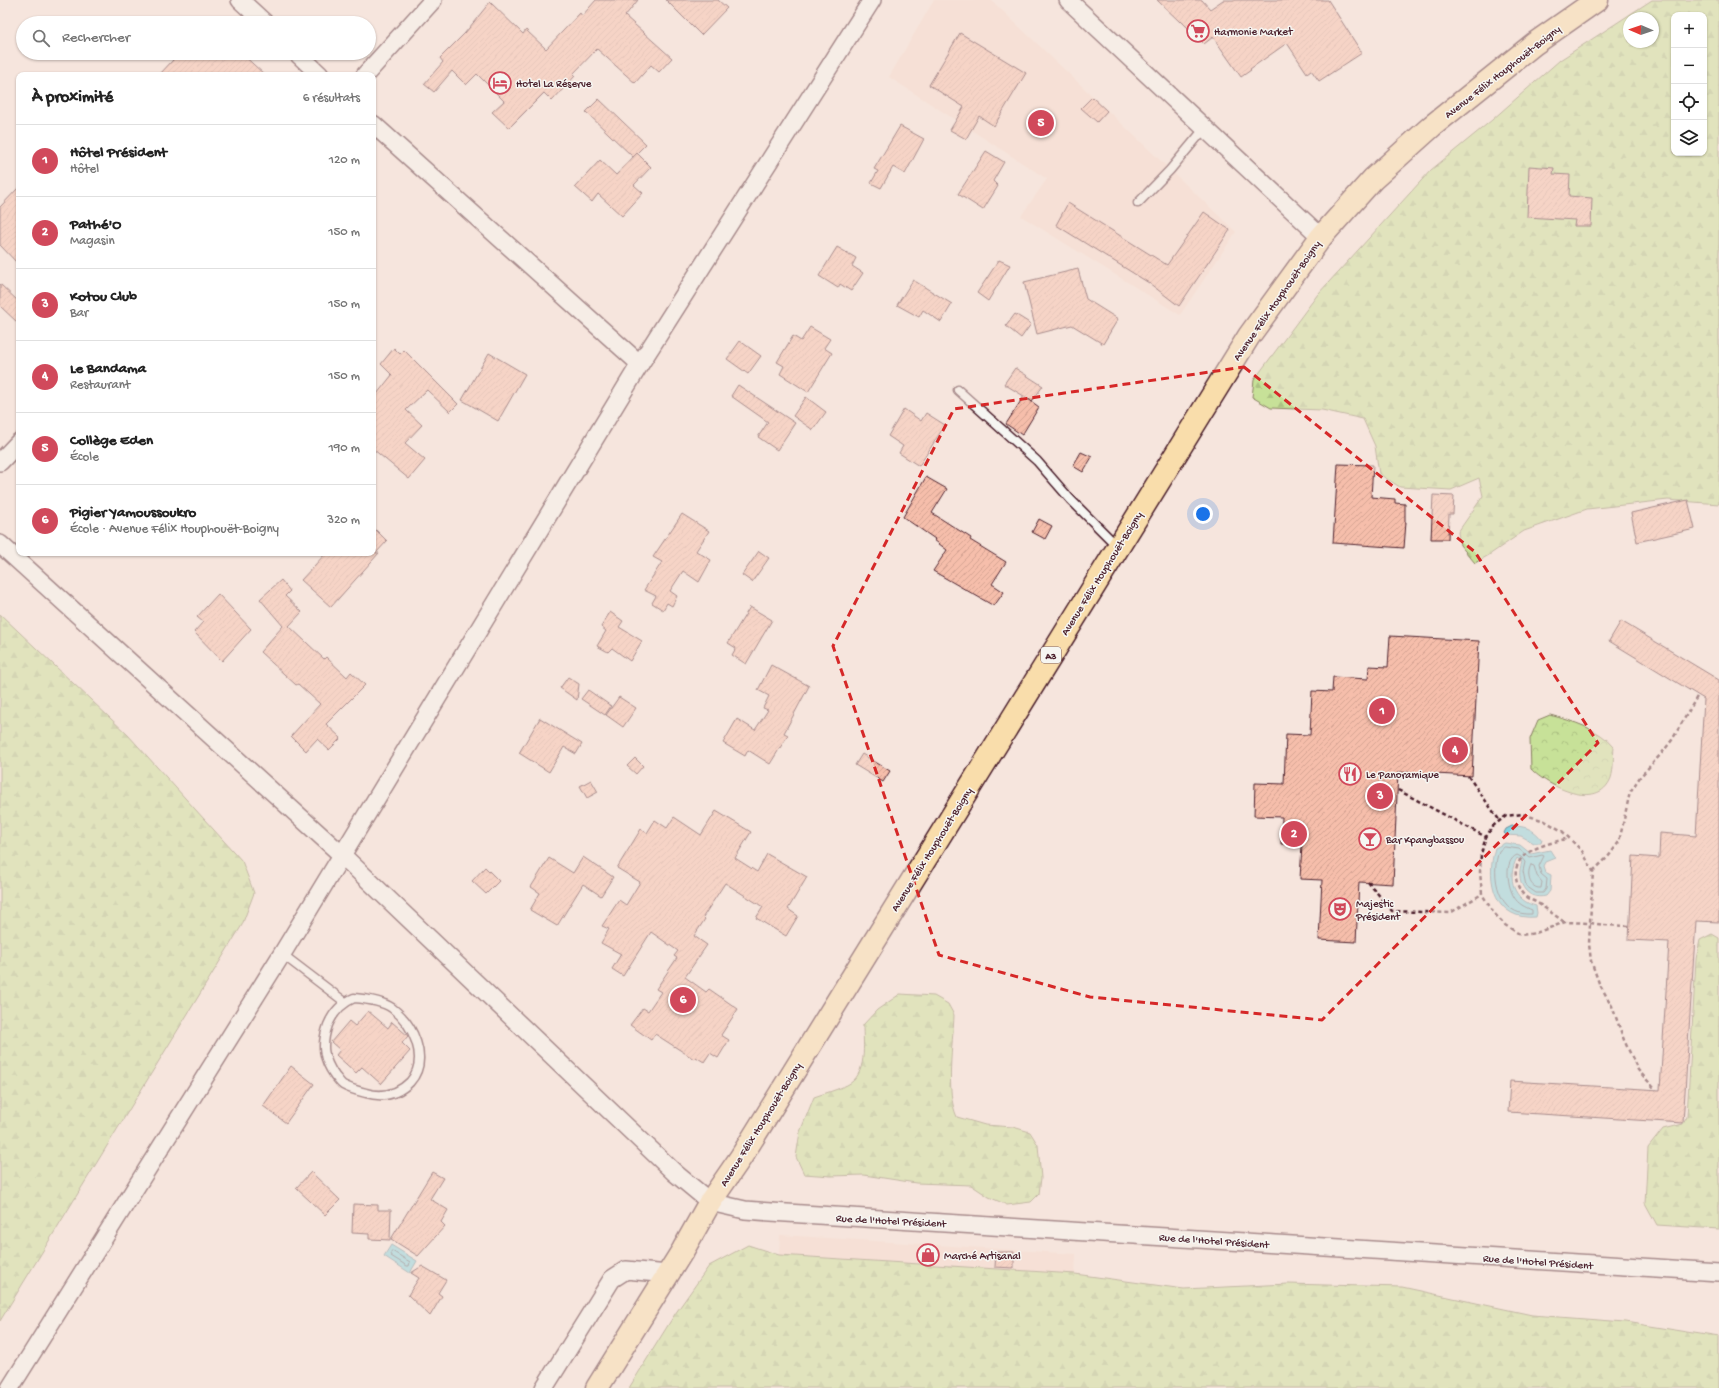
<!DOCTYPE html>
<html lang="fr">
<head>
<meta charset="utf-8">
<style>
	:root { --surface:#fff; --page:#f2f2f2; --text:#222; --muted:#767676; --line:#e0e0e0; --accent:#d1495b }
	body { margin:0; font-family:"Gochi Hand",sans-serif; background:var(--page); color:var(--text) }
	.controls { position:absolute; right:12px; top:12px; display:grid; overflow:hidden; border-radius:8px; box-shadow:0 1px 3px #0004 }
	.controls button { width:36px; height:36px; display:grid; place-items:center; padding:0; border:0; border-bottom:1px solid var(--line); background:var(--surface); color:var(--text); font:20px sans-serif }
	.compass { position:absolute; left:1623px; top:12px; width:36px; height:36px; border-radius:50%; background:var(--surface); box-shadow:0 1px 3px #0004; rotate:272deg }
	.you { position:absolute; left:1203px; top:514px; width:14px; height:14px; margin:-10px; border:3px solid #fff; border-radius:50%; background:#1a73e8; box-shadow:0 0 0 6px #1a73e833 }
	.badge { display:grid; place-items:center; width:26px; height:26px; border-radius:50%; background:var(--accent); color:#fff; font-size:13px; font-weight:700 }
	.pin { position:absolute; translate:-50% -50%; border:2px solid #fff; box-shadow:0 1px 4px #0006 }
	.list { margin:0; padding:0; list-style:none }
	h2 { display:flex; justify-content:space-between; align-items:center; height:52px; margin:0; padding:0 16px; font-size:17px }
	h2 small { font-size:13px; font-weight:400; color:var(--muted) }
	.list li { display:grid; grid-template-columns:26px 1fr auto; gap:12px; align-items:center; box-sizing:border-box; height:72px; padding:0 16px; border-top:1px solid var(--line) }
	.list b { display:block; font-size:15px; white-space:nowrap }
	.list p { margin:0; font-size:13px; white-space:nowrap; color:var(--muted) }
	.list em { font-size:13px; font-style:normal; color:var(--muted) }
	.icon { flex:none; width:22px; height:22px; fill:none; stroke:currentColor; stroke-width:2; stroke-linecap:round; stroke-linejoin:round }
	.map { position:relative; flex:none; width:1719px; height:1388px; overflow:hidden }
	.search { position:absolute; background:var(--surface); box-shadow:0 1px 3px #0004; left:16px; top:16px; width:360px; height:44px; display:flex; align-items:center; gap:10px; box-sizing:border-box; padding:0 14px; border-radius:22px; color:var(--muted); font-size:15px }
	.panel { position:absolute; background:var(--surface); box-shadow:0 1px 3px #0004; left:16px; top:72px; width:360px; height:484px; border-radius:8px }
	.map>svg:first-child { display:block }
</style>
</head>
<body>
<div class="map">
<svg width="1719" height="1388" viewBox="0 0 1719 1388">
	<defs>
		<pattern id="forest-firs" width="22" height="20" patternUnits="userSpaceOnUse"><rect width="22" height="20" fill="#c7e198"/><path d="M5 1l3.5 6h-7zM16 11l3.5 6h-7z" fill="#acc183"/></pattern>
		<pattern id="park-crowns" width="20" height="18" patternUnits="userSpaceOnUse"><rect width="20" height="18" fill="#c7e198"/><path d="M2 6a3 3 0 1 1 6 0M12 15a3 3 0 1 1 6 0" fill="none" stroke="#acc183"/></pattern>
		<pattern id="building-hatch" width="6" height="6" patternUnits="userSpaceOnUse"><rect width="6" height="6" fill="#f6beab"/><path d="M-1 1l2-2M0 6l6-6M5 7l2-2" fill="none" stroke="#d4a393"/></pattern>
	</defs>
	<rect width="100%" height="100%" fill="#f6e5dd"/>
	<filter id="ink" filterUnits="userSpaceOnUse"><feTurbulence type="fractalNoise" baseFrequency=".025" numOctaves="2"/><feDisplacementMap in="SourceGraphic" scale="8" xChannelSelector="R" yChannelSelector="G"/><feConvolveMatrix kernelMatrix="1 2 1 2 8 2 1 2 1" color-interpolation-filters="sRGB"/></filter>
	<g filter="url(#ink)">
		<g fill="#f6d9ce">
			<path d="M934,0H991L1236,232L1180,315L1021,216L1047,179L889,77Z"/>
			<path d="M780,1235L1076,1254L1075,1274L779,1255Z"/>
		</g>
		<g fill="url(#forest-firs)" stroke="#888062" fill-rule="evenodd">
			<path d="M1652,0H1719V504L1668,500L1587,509L1524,531L1489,555L1475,563L1460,545L1458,532L1483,496L1479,478L1451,490L1400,487L1379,474L1375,446L1363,419L1322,410L1271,408L1252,397L1254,380L1318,294L1431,170L1492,120L1560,60ZM1674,15H1704V153H1674ZM1629,18H1653V42H1629Z"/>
			<path d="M0,614L128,735L242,861L254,893L242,925L0,1321Z"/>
			<path d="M1712,934L1719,938V1229L1657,1225L1645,1203L1648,1148L1663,1129L1683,1124L1687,1117L1696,959L1700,940Z"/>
			<path d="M900,994L934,996L948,1004L954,1015C953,1044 945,1091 957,1117L985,1125L1013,1127L1030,1132L1038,1145L1041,1178L1039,1194L1031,1202L1007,1205L989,1197L971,1185L916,1183L864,1175L831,1176L804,1174L796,1157L800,1132L814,1097C825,1093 837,1090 847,1085C868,1075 863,1044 863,1025L877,1010Z"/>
			<path d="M748,1245L779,1255L1075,1274L1184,1289L1288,1284L1402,1287L1532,1315L1625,1322L1719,1337V1388H629L675,1314L709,1266Z"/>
		</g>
		<path fill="url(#park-crowns)" stroke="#888062" d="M1550,715C1572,721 1600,729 1614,747C1613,756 1614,769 1611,778C1598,812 1547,786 1531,769L1530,739L1538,720Z"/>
		<g fill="#83d3e0" stroke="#6c8b98">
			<path d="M1512,826C1525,826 1534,829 1542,840L1541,843H1534L1521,836L1506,835L1504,833L1506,829Z"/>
			<path d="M1505,843L1520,845L1531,854L1550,850L1555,858L1545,862L1543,866L1545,872L1551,875L1550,891L1546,896C1525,901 1515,880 1522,862L1517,858C1506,878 1514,901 1536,906L1537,913L1536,917C1495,921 1485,881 1495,848Z"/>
			<path d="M391,1245L417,1261L410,1273L384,1256Z"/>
		</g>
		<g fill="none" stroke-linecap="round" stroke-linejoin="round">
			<g stroke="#616773" stroke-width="1">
				<path d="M1505,847L1519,849L1530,858L1542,855L1544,856L1539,866L1541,874L1547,879L1546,889L1543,893H1536L1526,886L1523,871L1525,862L1521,857L1517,855C1503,861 1508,887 1514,897C1518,904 1525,907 1532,910V914C1498,917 1490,875 1499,851Z"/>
				<path d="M1531,865L1534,866L1537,876L1542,882L1541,888C1529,889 1526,873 1531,865Z"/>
				<path d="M392,1251L410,1262L409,1266H407L391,1256L390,1254Z"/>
			</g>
		</g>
		<g fill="url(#building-hatch)" stroke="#4a1f2b">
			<path d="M596,0H638L625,16L672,58L659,72L651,65L635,83L597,49L573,74L575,76L552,101L544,93L509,128L492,112L504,101L477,74L466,85L452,71L434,92L424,84L443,62L440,58L465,33L490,2L523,34L526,30L546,49L580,13L582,16Z"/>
			<path d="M666,0H718L727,8L701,35Z"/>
			<path d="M1157,0H1202L1210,9L1223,0H1328L1362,53L1319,81L1311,70L1307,73L1287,43L1250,69L1251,70L1241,77L1213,37L1204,44L1181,21L1180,22Z"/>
			<path d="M960,33L1026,73L994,126L979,116L966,139L950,130L964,107L929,85Z"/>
			<path d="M166,53H188L193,58L198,53H241L265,75H159L173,60Z"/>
			<path d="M1092,97L1107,111L1097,122L1081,108Z"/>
			<path d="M599,99L646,144L633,157L586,112Z"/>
			<path d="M900,126L924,139L905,174L893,167L881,188L871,183L878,171L874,169Z"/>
			<path d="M986,151L1004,162L993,181L998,186L983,210L958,194Z"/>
			<path d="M637,153L651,167L634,185L643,193L622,216L598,194L592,202L575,187L600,160L616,175Z"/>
			<path d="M1529,166L1554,168L1553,174L1570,175L1569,196L1592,198L1591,226H1574L1575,220L1527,217Z"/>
			<path d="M19,187V265L0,245V207Z"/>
			<path d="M1068,203L1167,265L1204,212L1230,230L1179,306L1149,283L1056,225Z"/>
			<path d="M837,247L856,258L852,266L863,273L851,291L840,284L838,288L819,276Z"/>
			<path d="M999,260L1010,265L988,301L977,293Z"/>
			<path d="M1078,269L1086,299L1118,319L1103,344L1072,325L1037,334L1024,282Z"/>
			<path d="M913,280L952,304L941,322L923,310L919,317L897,305Z"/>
			<path d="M0,284L19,302V324L0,306Z"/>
			<path d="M1015,314L1031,324L1021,338L1006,326Z"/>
			<path d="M810,327L830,339L824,348L832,353L808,392L780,374L784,366L777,362L793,336L801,341Z"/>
			<path d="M740,341L761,356L748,374L727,359Z"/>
			<path d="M394,348L400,354L404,350L458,404L450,412L427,390L406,410L422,425L405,443L425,460L409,479L373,449V399L392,375L381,364Z"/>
			<path d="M489,353L525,374L498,421L462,400Z"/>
			<path d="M1015,368L1043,386L1032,401L1004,384Z"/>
			<path d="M738,385L795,423L777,450L758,437L768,422L731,396Z"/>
			<path d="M1024,396L1039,407L1022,435L1006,424Z"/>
			<path d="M806,397L826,412L813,430L793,416Z"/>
			<path d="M904,409L921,421L926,413L945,425L919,466L899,453L903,446L888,436Z"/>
			<path d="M1081,452L1092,457L1083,472L1073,466Z"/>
			<path d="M1338,464L1373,465L1371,497L1395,499V503L1405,504V522H1406L1404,548L1333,543Z"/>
			<path d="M926,477L947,489L932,513L971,538L970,540L1006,562L992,584L1004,592L994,606L933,571L947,550L934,540L935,539L903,517Z"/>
			<path d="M1433,495L1454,496L1453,514H1449L1448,539H1431Z"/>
			<path d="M1688,500L1695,529L1637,542L1631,513Z"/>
			<path d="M682,514L709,531L696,551L711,560L699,582L683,571L670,591L677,596L672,606L667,603L663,610L652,603L656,596L644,590L662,562L653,557Z"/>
			<path d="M1039,519L1052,526L1045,539L1032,532Z"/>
			<path d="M373,527L387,541L376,553H379L331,607L301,580L326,553H373Z"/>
			<path d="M759,551L769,558L752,582L742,575Z"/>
			<path d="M281,580L290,591L285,596L302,612L289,626L324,659L326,657L347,677L351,672L365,685L326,724L341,738L329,750L317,739L306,751L291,736L320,704L298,684L296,685L260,652L283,626L260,599Z"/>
			<path d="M218,594L251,629L222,661L194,632L203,622L197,617Z"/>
			<path d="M750,607L772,620L746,664L732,655L736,648L728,643Z"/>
			<path d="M610,612L623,621L619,627L642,641L630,661L612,648L608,652L597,646L606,631L601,627Z"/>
			<path d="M1621,621L1719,680V922L1696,921L1683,1123L1508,1112L1510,1081L1660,1090L1669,942L1629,940L1633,856L1659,858L1660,833L1696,836L1704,699L1609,641Z"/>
			<path d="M1390,636L1479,641L1472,776L1398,772L1393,884L1359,882L1356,942L1319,940L1322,880L1300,879L1302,845L1281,844L1282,817L1254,816L1255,783L1284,784L1286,734L1310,735L1312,691L1332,692L1333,677L1368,679L1369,666L1388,667Z"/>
			<path d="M771,665L809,686L784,733L788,735L770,764L748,750L745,756L723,743L737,719L755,730L768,710L763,708L769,696L758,690Z"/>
			<path d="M568,677L579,684L577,700L560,688Z"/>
			<path d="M588,690L611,706L605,715L581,699Z"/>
			<path d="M619,697L636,708L623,727L606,715Z"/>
			<path d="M540,718L582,744L576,754L564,747L549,772L519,753Z"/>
			<path d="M862,754L890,771L883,782L855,765Z"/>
			<path d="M635,758L643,766L636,774L627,766Z"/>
			<path d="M591,780L598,792L587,798L580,786Z"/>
			<path d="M716,811L751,832L735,858L757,872L767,854L807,877L788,909L798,916L786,936L756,918L763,907L725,883L703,917L705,919L694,936L707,945L685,977L706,992L709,989L738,1009L721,1035L729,1040L718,1058L710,1053L704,1062L696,1057L694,1059L655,1034L651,1040L630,1025L643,1008L648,1011L661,992L656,989L677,958L674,956L678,951L651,932L623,976L612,969L621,954L601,943L609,929L602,926L619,900L626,905L640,882L617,868L641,829L647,833L655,820L667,828L674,817L701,835Z"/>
			<path d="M583,857L613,877L601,896L583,884L557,926L530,910L540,893L531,887L549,858L573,873Z"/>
			<path d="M485,867L499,881L486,894L472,881Z"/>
			<path d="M368,1011L388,1028L392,1022L408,1036L402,1043L410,1051L381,1084L362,1067L356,1073L336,1055L340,1050L331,1042L349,1021L355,1026Z"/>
			<path d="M291,1066L314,1084L286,1123L263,1106Z"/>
			<path d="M311,1172L340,1200L325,1215L296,1188Z"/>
			<path d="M432,1172L443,1178L430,1199L448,1210L441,1222L445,1226L418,1256L391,1239Z"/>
			<path d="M353,1204L378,1205V1210H391L390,1240L369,1239V1234L352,1233Z"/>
			<path d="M996,1252H1014V1268L995,1267Z"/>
			<path d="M422,1266L446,1280L438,1293L442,1296L430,1316L408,1295L419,1278L411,1273Z"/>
		</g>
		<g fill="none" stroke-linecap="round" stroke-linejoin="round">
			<g stroke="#4a1f2b" stroke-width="11">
				<g id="service">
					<path d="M1138,203L1170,170L1205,128"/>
					<path d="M958,390L1037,461L1070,499L1117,546"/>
					<path d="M282,954L345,1002"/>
					<path d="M354,998C366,999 382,1001 392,1008C413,1024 430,1059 410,1082C397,1095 383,1098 366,1093C358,1091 350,1089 343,1085C340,1083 338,1079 335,1076C323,1059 321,1045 328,1025C333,1013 342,1003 354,998Z"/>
				</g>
			</g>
			<g stroke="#4a1f2b" stroke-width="20">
				<g id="minor">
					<path d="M240,0L265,23"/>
					<path d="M1068,0L1321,237"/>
					<path d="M297,53L320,75"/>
					<path d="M365,75L433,0"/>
					<path d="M373,124L640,364"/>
					<path d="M0,462L19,442"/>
					<path d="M0,544L342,855L675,1173L710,1202L745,1210L771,1212L1719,1272"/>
					<path d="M10,1388L282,954L640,364L872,0"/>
					<path d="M544,1388L612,1279L626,1270L668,1274"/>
				</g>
			</g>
			<g stroke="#4a1f2b" stroke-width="25">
				<path id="trunk" d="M597,1388L683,1250L710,1202L741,1157L1249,336L1321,237L1373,179L1432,126L1534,44L1597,0"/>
			</g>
			<g stroke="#4a1f2b" stroke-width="2.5" stroke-dasharray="4 3" stroke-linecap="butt">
				<path d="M1468,776L1500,821"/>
				<path d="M1398,790L1486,837"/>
				<path d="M1593,871L1608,857L1619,842L1630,792L1640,777L1662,753L1672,740L1698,695"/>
				<path d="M1368,882L1392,911L1450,913L1482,894"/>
				<path d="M1564,922C1556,916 1548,910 1539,904C1535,901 1530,900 1526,897C1520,892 1517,885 1516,878C1512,850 1548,844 1569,838"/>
				<path d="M1629,926L1604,925L1590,923L1565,922L1536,933L1521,935L1505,925L1493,912L1482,894L1480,872L1481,854L1486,837L1493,826L1506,816L1522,814L1545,821L1562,831L1582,851L1593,871L1590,923L1589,944L1591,961L1599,983L1612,1006L1624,1040L1638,1070L1656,1090"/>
			</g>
			<use href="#service" stroke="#f6f6f2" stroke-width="8"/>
			<use href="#minor" stroke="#f6f6f2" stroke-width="17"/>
			<use href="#trunk" stroke="#f9ddab" stroke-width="22"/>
		</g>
	</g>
	<path d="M0 0H1719V1388H0ZM1244,367L1475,552L1598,743L1322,1020L1090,997L939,955L833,646L954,409Z" fill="#f6e5dd" fill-opacity=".55" fill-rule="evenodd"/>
	<path fill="none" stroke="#d62828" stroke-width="3" stroke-dasharray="8 5" stroke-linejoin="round" d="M1244,367L1475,552L1598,743L1322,1020L1090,997L939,955L833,646L954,409Z"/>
	<defs>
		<g id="supermarket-ring" transform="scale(1.15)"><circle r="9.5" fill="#f6f6f2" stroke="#d1495b" stroke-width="1.5"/><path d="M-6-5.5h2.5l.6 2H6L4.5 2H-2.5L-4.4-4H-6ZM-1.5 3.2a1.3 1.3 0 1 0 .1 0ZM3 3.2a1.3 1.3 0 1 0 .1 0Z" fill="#d1495b"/></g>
		<g id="hotel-ring" transform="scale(1.15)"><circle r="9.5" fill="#f6f6f2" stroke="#d1495b" stroke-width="1.5"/><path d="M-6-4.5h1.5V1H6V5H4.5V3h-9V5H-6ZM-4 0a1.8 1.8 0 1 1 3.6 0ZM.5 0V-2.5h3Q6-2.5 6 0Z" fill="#d1495b"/></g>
		<g id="restaurant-ring" transform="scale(1.15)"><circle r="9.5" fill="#f6f6f2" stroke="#d1495b" stroke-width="1.5"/><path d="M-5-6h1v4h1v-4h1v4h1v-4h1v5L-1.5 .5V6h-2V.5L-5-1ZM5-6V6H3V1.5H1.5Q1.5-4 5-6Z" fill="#d1495b"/></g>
		<g id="bar-ring" transform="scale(1.15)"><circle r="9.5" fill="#f6f6f2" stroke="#d1495b" stroke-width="1.5"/><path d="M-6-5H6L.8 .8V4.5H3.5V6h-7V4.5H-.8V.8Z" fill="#d1495b"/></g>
		<g id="theatre-ring" transform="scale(1.15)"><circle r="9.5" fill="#f6f6f2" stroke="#d1495b" stroke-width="1.5"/><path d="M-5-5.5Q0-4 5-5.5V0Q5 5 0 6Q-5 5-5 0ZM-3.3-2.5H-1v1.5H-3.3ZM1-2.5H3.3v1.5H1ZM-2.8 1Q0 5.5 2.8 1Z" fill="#d1495b"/></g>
		<g id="shop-ring" transform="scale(1.15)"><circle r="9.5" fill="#f6f6f2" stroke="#d1495b" stroke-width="1.5"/><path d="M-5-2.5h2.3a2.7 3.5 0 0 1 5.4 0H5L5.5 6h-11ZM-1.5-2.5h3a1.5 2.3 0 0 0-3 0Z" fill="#d1495b"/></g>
	</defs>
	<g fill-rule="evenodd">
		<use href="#supermarket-ring" x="1198" y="31"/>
		<use href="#hotel-ring" x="500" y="83"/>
		<use href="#restaurant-ring" x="1350" y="774"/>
		<use href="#bar-ring" x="1370" y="839"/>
		<use href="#theatre-ring" x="1340" y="909"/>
		<use href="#shop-ring" x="928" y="1255"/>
	</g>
	<g text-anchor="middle" stroke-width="3" stroke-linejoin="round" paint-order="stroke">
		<rect fill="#f6f6f2" stroke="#7e6067" stroke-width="1" x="1041" y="647" width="20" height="16" rx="3"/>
		<g font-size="10" font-weight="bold" fill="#4a1f2b">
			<text x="1051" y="659">A3</text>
		</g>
		<g font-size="11" fill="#4a1f2b" stroke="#f6f6f2" text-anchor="start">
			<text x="1214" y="35">Harmonie Market</text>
			<text x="516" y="87">Hotel La Réserve</text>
			<text x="1366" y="778">Le Panoramique</text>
			<text x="1386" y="843">Bar Kpangbassou</text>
			<text x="1356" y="907">Majestic<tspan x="1356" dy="13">Président</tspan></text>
			<text x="944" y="1259">Marché Artisanal</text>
		</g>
		<g font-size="11" fill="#4a1f2b" stroke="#f6f6f2">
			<text transform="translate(1502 71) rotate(-38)" y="4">Avenue Félix Houphouët-Boigny</text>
			<text transform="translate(1276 300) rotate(-55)" y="4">Avenue Félix Houphouët-Boigny</text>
			<text transform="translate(1101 573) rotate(-58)" y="4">Avenue Félix Houphouët-Boigny</text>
			<text transform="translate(931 849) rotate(-58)" y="4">Avenue Félix Houphouët-Boigny</text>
			<text transform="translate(760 1124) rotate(-58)" y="4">Avenue Félix Houphouët-Boigny</text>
			<text transform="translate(891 1220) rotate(3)" y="4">Rue de l'Hotel Président</text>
			<text transform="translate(1214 1240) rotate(4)" y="4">Rue de l'Hotel Président</text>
			<text transform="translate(1538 1261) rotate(4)" y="4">Rue de l'Hotel Président</text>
		</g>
	</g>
</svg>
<div class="controls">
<button>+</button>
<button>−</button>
<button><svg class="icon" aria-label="locate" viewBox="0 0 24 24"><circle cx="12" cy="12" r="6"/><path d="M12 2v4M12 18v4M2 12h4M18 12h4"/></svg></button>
<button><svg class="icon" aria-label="layers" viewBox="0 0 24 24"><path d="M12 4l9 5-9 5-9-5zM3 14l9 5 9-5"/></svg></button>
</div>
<svg class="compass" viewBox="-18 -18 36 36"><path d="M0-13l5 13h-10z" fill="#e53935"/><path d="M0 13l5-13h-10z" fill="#767676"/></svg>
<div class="you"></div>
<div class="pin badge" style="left:1382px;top:711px">1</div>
<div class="pin badge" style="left:1294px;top:834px">2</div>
<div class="pin badge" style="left:1380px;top:796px">3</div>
<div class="pin badge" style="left:1455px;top:750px">4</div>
<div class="pin badge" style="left:1041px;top:123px">5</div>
<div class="pin badge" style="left:683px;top:1000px">6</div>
<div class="search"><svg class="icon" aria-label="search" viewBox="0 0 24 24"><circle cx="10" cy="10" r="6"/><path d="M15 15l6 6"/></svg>Rechercher</div>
<section class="panel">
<h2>À proximité<small>6 résultats</small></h2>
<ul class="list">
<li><span class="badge">1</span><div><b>Hôtel Président</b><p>Hôtel</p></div><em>120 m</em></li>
<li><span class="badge">2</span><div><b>Pathé'O</b><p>Magasin</p></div><em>150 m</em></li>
<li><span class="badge">3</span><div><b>Kotou Club</b><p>Bar</p></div><em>150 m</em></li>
<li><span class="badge">4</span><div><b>Le Bandama</b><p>Restaurant</p></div><em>150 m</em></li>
<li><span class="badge">5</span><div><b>Collège Eden</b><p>École</p></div><em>190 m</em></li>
<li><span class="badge">6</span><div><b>Pigier Yamoussoukro</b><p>École · Avenue Félix Houphouët-Boigny</p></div><em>320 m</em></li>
</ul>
</section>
</div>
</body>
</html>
